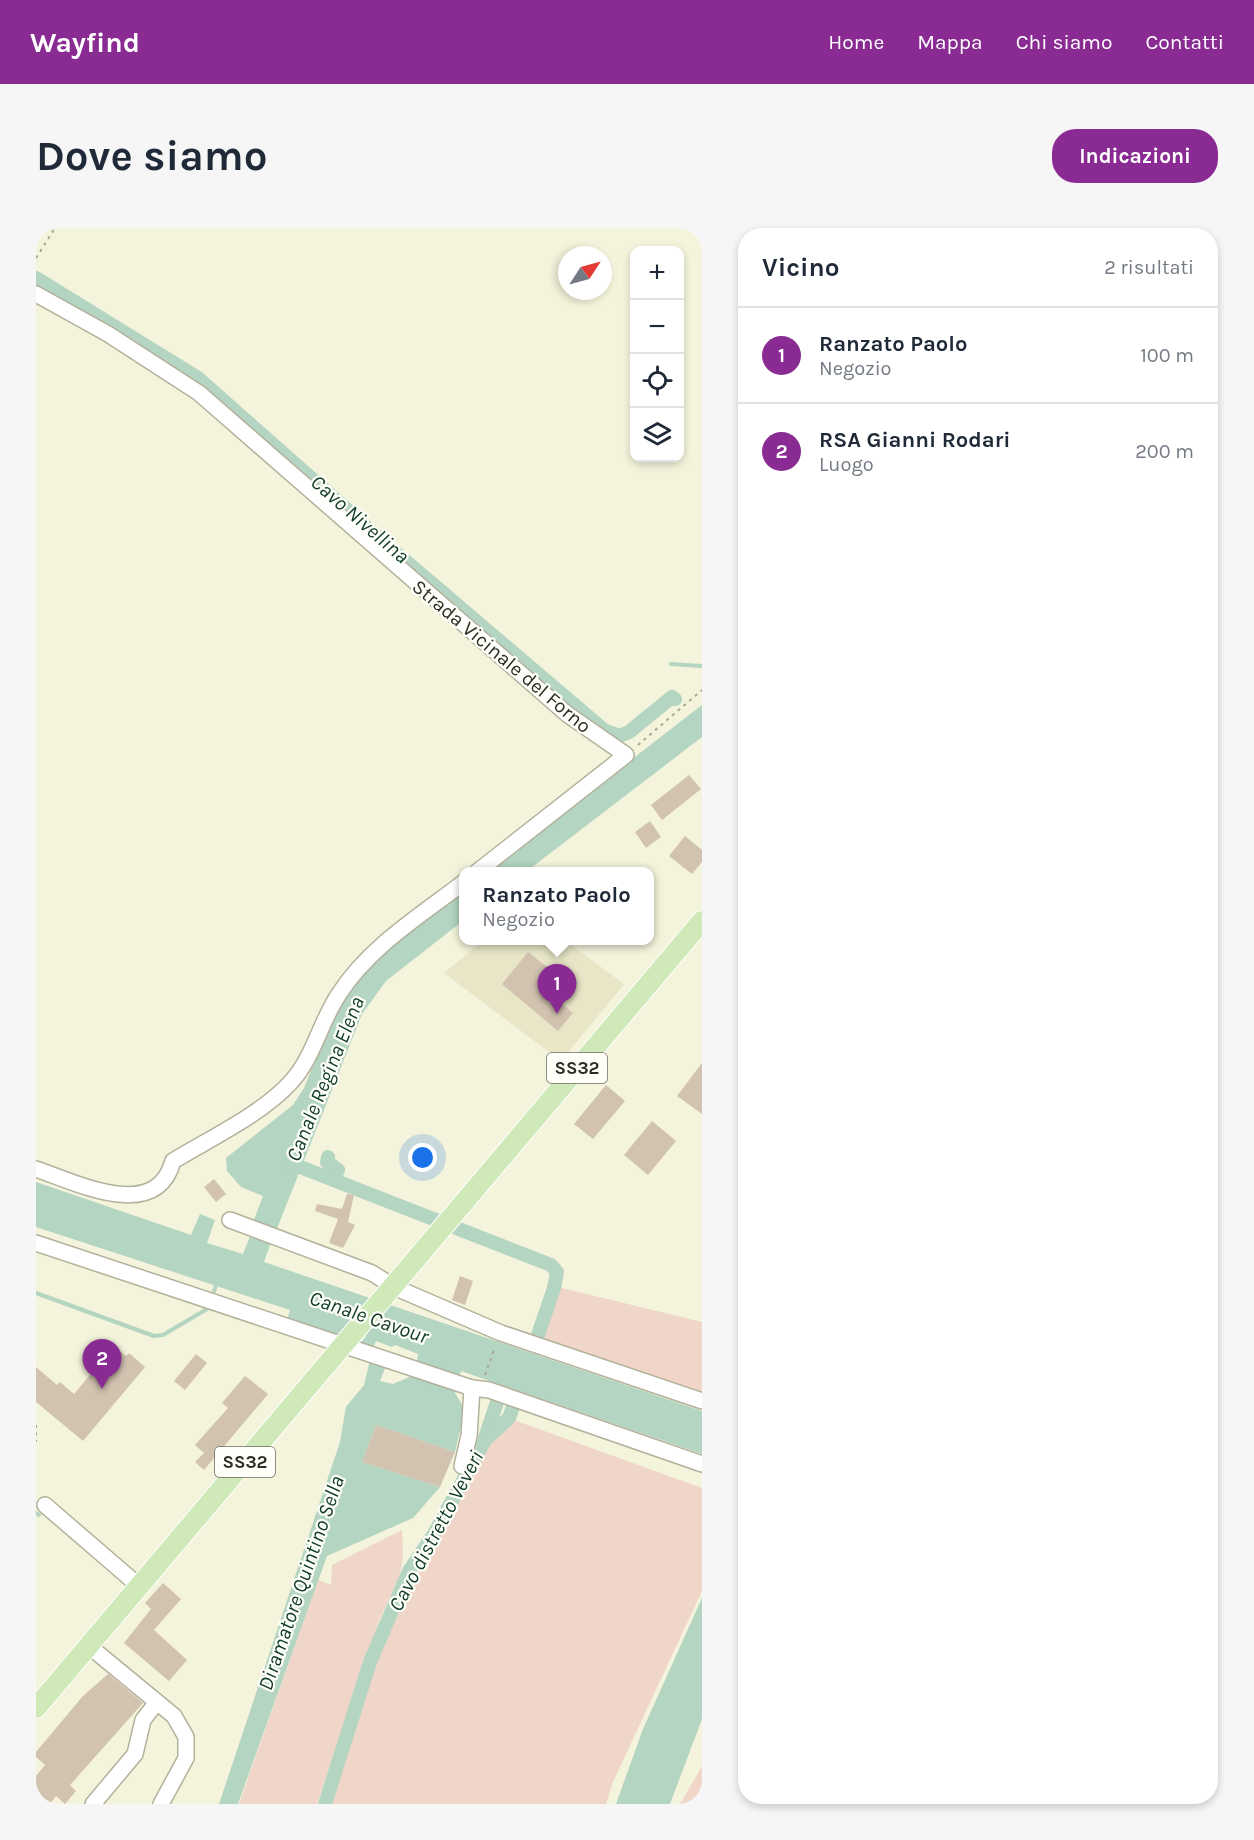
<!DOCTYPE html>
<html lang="it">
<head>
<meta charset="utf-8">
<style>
	:root { --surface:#fff; --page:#f6f6f7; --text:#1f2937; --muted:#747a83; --line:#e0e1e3; --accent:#8a2a93 }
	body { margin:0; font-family:Karla,sans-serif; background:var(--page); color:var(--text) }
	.controls { position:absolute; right:18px; top:18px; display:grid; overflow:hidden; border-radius:12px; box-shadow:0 3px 9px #0003 }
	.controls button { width:54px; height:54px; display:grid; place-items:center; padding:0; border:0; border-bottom:2px solid var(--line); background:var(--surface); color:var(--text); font:30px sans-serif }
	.compass { position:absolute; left:522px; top:18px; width:54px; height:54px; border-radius:50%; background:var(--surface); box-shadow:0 3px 9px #0003; rotate:54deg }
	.you { position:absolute; left:387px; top:930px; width:21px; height:21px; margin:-15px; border:4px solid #fff; border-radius:50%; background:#1a73e8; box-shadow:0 0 0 9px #1a73e833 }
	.badge { display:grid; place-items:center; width:39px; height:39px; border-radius:50%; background:var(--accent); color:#fff; font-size:20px; font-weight:700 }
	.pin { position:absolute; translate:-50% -50px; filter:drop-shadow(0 2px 3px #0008) }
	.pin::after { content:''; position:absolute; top:32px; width:21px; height:18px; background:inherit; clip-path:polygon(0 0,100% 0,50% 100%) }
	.popup { position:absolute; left:423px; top:639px; width:195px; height:78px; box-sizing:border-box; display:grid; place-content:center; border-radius:12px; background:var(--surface); filter:drop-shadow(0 2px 4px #0005); font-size:20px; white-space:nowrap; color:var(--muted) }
	.popup b { font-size:22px; color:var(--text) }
	.popup::after { content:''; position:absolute; left:50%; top:100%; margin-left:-12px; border:12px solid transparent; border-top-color:var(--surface) }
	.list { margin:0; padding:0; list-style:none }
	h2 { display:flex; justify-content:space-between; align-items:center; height:78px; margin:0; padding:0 24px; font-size:26px }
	h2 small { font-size:20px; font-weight:400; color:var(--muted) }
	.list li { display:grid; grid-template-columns:39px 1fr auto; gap:18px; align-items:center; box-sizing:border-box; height:96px; padding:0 24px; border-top:2px solid var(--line) }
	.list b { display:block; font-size:22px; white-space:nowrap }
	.list p { margin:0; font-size:20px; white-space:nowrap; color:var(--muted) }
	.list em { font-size:20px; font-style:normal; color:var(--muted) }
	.icon { flex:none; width:33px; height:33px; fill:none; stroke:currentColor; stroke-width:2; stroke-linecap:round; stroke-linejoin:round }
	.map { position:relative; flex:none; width:666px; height:1576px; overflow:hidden; border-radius:24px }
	header { display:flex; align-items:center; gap:36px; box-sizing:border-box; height:84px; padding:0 30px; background:var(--accent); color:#fff }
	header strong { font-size:28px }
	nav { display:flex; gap:33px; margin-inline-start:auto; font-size:21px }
	.intro { display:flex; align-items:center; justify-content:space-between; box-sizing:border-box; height:144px; padding:0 36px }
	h1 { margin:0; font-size:42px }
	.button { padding:15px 27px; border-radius:24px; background:var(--accent); color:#fff; font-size:21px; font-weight:700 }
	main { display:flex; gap:36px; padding:0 36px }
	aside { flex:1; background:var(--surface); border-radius:24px; box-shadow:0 3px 9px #0003 }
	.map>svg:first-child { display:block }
</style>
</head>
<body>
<header>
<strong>Wayfind</strong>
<nav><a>Home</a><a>Mappa</a><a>Chi siamo</a><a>Contatti</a></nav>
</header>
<div class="intro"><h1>Dove siamo</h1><a class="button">Indicazioni</a></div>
<main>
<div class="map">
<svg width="666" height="1576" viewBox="0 0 666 1576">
	<rect width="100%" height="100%" fill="#f4f3db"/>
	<path fill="#e8e6c7" d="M447,713H530L588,756L525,833L408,745Z"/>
	<g fill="#f0d6c9">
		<path d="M522,1059L666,1094V1166L506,1110Z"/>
		<path d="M478,1192L666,1260V1363L577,1554L570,1576H295L326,1472L359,1389L453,1215Z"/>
		<path d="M366,1302L367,1327L364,1347L343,1393L281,1576H203L282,1352L295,1357L296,1337Z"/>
		<path d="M666,1538V1576H644Z"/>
	</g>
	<g fill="#b3d5c1">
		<path d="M666,477V509L491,643L450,644Z"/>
		<path d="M428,660V692L350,753L326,786L240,1003L217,994L227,968L205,959L191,943L190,930L257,877L268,860L300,780L330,737Z"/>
		<path d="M0,954L155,1007L164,986L179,992L171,1015L207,1026L215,1006L235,1014L228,1034L666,1183V1226L425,1143L422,1153L380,1139L382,1126L359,1117L356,1119L340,1113L337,1120L323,1117L330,1108L310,1100L303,1109L251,1092L254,1082L0,999Z"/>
		<path d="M334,1132L350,1138L344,1153L357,1156L378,1147L419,1159L418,1163L429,1182L419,1224L340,1197L326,1234L404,1259L377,1290L291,1328L202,1576H183L304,1214L310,1179L328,1157Z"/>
		<path d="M666,1370V1491L634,1576H580L607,1501Z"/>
	</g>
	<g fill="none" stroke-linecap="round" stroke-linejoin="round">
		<g stroke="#b3d5c1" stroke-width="4">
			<path d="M635,436L666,438"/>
			<path d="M178,1063L181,1055"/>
			<path d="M0,1065L118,1108L127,1107L171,1081"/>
			<path d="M0,1285L3,1287"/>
		</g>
		<g stroke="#b3d5c1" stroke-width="14">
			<path d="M0,50L162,150L352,318L568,502L583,508L593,504L636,469L639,471"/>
			<path d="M292,929L291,934L302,942L298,952"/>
			<path d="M254,935L515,1037L521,1044L518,1060L501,1110"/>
			<path d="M449,1210L462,1171"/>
			<path d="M289,1576L334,1434L373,1343L398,1306L449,1212L473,1190L478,1176"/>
		</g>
	</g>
	<g fill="#d2c3b0">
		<path d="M653,547L665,561L626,592L615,577Z"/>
		<path d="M614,593L625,609L610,620L599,604Z"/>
		<path d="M649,608L666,622V634L656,646L633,628Z"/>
		<path d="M492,724L525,750L512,764L537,785L522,803L466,756Z"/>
		<path d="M666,835V886L641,868Z"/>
		<path d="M570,857L589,873L557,911L538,896Z"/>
		<path d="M616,893L640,913L612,947L588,927Z"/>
		<path d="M178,951L190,966L180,974L168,959Z"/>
		<path d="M311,966L318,967L312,994L319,997L307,1020L293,1015L302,991L279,983L281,976L306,981Z"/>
		<path d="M424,1048L437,1053L429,1077L416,1072Z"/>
		<path d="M78,1118L90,1128L93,1125L109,1139L47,1213L0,1174V1139L21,1157L24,1154L38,1166Z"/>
		<path d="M160,1126L171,1135L149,1162L138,1153Z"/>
		<path d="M209,1148L232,1166L168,1242L159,1234L168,1225L159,1217L192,1180L186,1175Z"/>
		<path d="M340,1197L419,1224L404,1259L326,1234Z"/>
		<path d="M127,1355L145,1371L118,1402L151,1432L133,1453L88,1415L115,1381L109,1375Z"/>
		<path d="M72,1446L107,1475L34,1557L40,1563L29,1576L20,1568L14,1576H10L0,1568V1548L9,1537L0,1529V1524L47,1468Z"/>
	</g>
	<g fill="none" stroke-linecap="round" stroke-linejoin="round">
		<g stroke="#b3b19b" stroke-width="18">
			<g id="minor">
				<path d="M0,66L72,106L163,165L531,486L590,527L441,644"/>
				<path d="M0,941C41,955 120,995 137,933C175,910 226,886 255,854C278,829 284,794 303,766C333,719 384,688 428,654"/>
				<path d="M194,992L336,1045L358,1059L465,1105L666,1173"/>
				<path d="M0,1015L436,1160L453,1162L666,1236"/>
				<path d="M426,1238L433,1208L436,1160"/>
				<path d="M9,1277L103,1358"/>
				<path d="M53,1418L138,1488L150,1509V1530L125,1576"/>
				<path d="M57,1576L99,1526L107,1492L121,1474"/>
			</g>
		</g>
		<g stroke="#fff" stroke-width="22">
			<path id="major" d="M0,1480L666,693"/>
		</g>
		<g stroke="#a7a795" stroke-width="2" stroke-dasharray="3 4.5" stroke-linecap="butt">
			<path d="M0,30L19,0"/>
			<path d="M602,517L666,462"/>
			<path d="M449,1147L459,1119"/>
			<path d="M0,1197V1214"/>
		</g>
		<use href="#minor" stroke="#fff" stroke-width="15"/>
		<use href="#major" stroke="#cfe9b9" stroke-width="20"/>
	</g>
	<g text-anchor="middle" stroke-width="4.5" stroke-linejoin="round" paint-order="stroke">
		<g fill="#fffffa" stroke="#6d6d65" stroke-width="1.5">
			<rect x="511" y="825" width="60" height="30" rx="4.5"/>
			<rect x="179" y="1219" width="60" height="30" rx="4.5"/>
		</g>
		<g font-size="18" font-weight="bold" fill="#2e2e25">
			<text x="541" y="846">SS32</text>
			<text x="209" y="1240">SS32</text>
		</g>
		<g font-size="20" fill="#2e2e25" stroke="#fffffa">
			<text transform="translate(466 428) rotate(40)" y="7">Strada Vicinale del Forno</text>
		</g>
		<g font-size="21" font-style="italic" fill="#103c27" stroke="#fffffa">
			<text transform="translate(324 291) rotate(41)" y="7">Cavo Nivellina</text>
			<text transform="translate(289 851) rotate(-68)" y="7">Canale Regina Elena</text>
			<text transform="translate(333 1089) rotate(19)" y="7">Canale Cavour</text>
			<text transform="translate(400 1303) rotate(-62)" y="7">Cavo distretto Veveri</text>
			<text transform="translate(265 1355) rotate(-71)" y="7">Diramatore Quintino Sella</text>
		</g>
	</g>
</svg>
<div class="controls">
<button>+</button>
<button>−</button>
<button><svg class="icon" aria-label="locate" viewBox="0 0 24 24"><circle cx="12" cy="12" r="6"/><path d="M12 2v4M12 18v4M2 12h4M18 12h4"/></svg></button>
<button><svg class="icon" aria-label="layers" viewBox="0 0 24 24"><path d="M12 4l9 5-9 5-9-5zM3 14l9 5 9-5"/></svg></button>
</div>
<svg class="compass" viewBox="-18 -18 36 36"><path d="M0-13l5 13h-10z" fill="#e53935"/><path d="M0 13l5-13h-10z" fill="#747a83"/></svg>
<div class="you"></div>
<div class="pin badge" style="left:521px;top:786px">1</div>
<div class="popup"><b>Ranzato Paolo</b>Negozio</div>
<div class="pin badge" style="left:66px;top:1161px">2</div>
</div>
<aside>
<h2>Vicino<small>2 risultati</small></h2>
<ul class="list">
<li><span class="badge">1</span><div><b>Ranzato Paolo</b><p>Negozio</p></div><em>100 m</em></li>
<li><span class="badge">2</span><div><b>RSA Gianni Rodari</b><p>Luogo</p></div><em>200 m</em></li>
</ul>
</aside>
</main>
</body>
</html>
